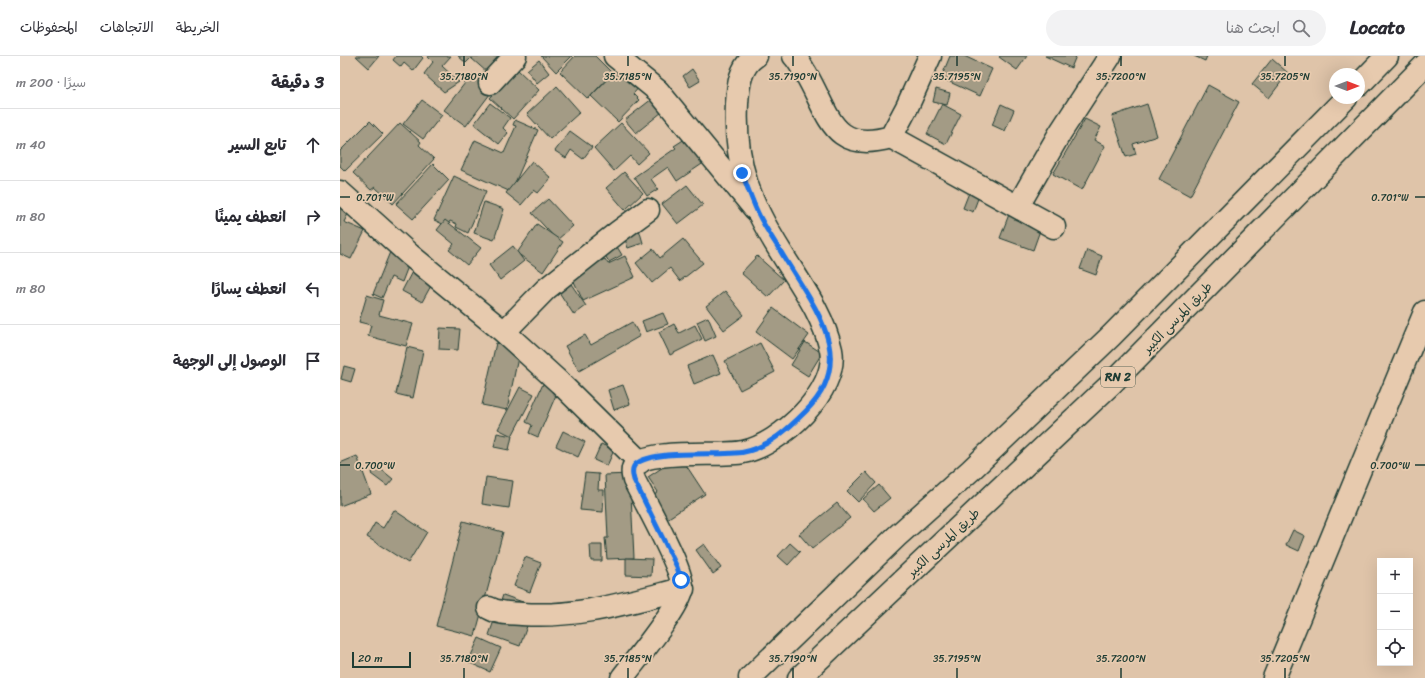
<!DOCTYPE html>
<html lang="ar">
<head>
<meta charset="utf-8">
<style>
	:root { --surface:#fff; --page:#f2f2f3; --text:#2b2b33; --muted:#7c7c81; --line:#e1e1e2 }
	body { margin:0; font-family:Sriracha,"Playpen Sans Arabic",sans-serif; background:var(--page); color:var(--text); direction:rtl }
	.controls { position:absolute; right:12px; bottom:12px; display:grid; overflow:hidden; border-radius:0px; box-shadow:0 4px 16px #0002 }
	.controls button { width:36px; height:36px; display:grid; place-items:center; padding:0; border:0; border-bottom:1px solid var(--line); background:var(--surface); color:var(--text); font:20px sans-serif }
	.compass { position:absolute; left:989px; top:12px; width:36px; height:36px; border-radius:50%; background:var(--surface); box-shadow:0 4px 16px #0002; rotate:90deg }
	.scale { position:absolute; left:12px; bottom:10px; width:59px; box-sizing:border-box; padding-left:4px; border:2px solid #1f3d34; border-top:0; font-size:11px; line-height:14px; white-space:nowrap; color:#1f3d34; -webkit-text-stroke:3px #e7caae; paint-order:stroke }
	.stop { position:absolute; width:12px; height:12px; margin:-9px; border:3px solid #1a73e8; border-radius:50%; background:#fff }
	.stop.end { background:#1a73e8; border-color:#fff; box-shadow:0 1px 4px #0008 }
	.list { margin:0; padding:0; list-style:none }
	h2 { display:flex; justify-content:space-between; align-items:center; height:52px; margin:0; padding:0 16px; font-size:17px }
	h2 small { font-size:13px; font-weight:400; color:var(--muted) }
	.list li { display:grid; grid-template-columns:26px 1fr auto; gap:12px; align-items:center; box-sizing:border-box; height:72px; padding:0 16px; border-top:1px solid var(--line) }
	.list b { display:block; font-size:15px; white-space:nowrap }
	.list em { font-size:13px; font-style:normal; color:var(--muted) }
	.icon { flex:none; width:22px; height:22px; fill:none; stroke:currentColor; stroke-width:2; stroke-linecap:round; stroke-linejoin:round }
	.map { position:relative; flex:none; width:1085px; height:622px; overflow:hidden; direction:ltr }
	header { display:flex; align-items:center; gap:24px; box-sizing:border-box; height:56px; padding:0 20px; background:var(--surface); border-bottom:1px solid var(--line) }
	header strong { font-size:19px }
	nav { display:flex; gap:22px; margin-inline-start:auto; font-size:14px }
	.search { width:280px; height:36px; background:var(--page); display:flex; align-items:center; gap:10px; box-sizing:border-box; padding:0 14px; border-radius:22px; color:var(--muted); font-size:15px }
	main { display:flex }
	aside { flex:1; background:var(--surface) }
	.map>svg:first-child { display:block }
</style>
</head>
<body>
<header>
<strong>Locato</strong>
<div class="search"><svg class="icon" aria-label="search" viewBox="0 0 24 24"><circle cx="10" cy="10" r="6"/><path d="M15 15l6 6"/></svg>ابحث هنا</div>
<nav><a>الخريطة</a><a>الاتجاهات</a><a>المحفوظات</a></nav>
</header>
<main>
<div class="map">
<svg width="1085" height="622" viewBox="0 0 1085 622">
	<rect width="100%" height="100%" fill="#dfc4a9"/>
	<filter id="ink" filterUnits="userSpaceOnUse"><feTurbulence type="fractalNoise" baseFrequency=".025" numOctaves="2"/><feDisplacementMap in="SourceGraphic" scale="8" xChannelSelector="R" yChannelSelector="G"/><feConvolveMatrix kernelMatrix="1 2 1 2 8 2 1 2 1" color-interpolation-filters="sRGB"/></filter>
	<g filter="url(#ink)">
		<g fill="#a39b85" stroke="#1f3d34">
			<path d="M16,0H39L29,12Z"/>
			<path d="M56,0H81L83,2L73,15L64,7L61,11L53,4Z"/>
			<path d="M87,0H111L102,10L119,26L104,36L84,18L93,6Z"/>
			<path d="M118,0H162L148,17L131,2L126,7Z"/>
			<path d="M201,0H232L216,16Z"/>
			<path d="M235,0H255L272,17L248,43L220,16Z"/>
			<path d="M610,0H624L652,13L640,40L601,22Z"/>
			<path d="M660,0H687L677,14L659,1Z"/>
			<path d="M705,0H736L731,12Z"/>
			<path d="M854,0H867L865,5Z"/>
			<path d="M932,3L948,17L929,42L912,28Z"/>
			<path d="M199,4L209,17L197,27L187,14Z"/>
			<path d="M281,9L302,28L293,38L299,44L278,66L251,40Z"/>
			<path d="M177,13L199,34L173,63L150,42Z"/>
			<path d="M352,13L360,25L350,31L343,20Z"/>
			<path d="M132,18L153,34L126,70L104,54Z"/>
			<path d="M868,29L899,46L850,140L819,123Z"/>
			<path d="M217,30L240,56L210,83L187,58Z"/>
			<path d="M596,33L610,37L607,49L593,46Z"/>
			<path d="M317,39L327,52L296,77L285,64Z"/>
			<path d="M82,44L102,59L83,83L63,68Z"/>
			<path d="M150,47L170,62L163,72L168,77L159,88L134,68Z"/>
			<path d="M602,48L621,58L606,88L587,78Z"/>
			<path d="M661,48L674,54L665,75L652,69Z"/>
			<path d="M807,48L817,80L793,88L796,98L786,101L772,60Z"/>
			<path d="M745,63L761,71L754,84L765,90L742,134L713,118Z"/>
			<path d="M175,64L198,74L171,136L121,114L135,84L164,97L176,70L173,69Z"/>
			<path d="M30,65L43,78L5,115L0,110V95Z"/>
			<path d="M60,67L81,86L79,89L94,103L53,148L35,131L31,134L13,117Z"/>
			<path d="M281,67L309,97L297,108L290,100L274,115L254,92Z"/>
			<path d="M230,75L252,91L243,103L231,94L226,102L215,95Z"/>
			<path d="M351,79L368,104L337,125L328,111L311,123L318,133L307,140L294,121L336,92L334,90Z"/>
			<path d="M192,105L211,122L198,137L194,134L181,149L166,137Z"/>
			<path d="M93,108L109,124L73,163L56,148Z"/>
			<path d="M284,116L303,137L285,154L266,132Z"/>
			<path d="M114,120L146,135L128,177L116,171L117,168L110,165L107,170L94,164Z"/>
			<path d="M347,129L363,149L338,168L322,148Z"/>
			<path d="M630,134L640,137L633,156L623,152Z"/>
			<path d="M208,143L233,170L217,184L192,157Z"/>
			<path d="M144,146L164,153L154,184L134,177Z"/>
			<path d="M0,151L9,156L4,166L25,175L11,203L0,198Z"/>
			<path d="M671,153L703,166L693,194L660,182Z"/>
			<path d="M105,164L141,192L127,209L109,194L114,188L97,174Z"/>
			<path d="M197,168L223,186L203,216L177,197Z"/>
			<path d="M299,173L303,187L288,192L283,178Z"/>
			<path d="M343,183L363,207L340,225L330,212L312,227L296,207L313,193L320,202Z"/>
			<path d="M276,189L282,199L269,206L263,196Z"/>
			<path d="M173,190L184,205L160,224L149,209Z"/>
			<path d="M52,191L72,200L62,226L51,221L42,242L33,238Z"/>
			<path d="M747,194L762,200L756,219L740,213Z"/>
			<path d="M285,200L295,221L243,245L231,219L265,203L268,208Z"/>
			<path d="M417,200L444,224L428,241L401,217Z"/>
			<path d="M77,206L98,217L82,246L62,235Z"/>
			<path d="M227,222L246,250L234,259L215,230Z"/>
			<path d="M385,235L404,259L384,274L366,250Z"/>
			<path d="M27,239L43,244L39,259L73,268L66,290L28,280L31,269L19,266Z"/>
			<path d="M433,252L469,279L452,303L416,276Z"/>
			<path d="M323,257L328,268L306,276L302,265Z"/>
			<path d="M368,261L376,280L365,285L357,266Z"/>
			<path d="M292,266L300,280L239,315L225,290L245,279L251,289Z"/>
			<path d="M334,268L339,277L355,269L362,283L330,299L319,276Z"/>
			<path d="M100,272L120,273L118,294L99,293Z"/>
			<path d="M465,286L482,297L468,320L451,309Z"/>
			<path d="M156,287L180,292L167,354L142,349Z"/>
			<path d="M420,287L435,316L400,334L385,305Z"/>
			<path d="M67,291L83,295L73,342L56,338Z"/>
			<path d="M373,299L381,317L354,328L347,310Z"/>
			<path d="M4,310L15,313L11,326L1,323Z"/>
			<path d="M207,319L222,325L198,381L189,377L192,369L186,366Z"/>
			<path d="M283,329L290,348L274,354L268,334Z"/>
			<path d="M180,331L194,338L172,380L158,373Z"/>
			<path d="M223,375L245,386L238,401L216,390Z"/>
			<path d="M157,377L172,380L169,394L154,391Z"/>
			<path d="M261,388L274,394L267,410L254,404Z"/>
			<path d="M17,400L31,438L0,450V407Z"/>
			<path d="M340,400L365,438L327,463L312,441L318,436L308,421Z"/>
			<path d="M37,410L53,423L47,430L31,418Z"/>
			<path d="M526,416L536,427L518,446L507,435Z"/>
			<path d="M245,417L259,418L258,434H264L263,456L240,454Z"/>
			<path d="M290,418L294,502L267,503L265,482H268L265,419Z"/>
			<path d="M146,421L173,425L169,452L142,448Z"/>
			<path d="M539,429L550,442L534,455L523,443Z"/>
			<path d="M497,447L510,462L472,493L459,478Z"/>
			<path d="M54,454L87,476L68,507L27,481L35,467L43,472Z"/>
			<path d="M123,465L163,476L135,580L96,570Z"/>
			<path d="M953,474L965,480L959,495L946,489Z"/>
			<path d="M450,487L460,496L448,509L438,500Z"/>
			<path d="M364,488L381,512L373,518L356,494Z"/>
			<path d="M250,489H262V505H251Z"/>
			<path d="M185,501L201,507L190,536L174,530Z"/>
			<path d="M286,502L312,503L311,520L286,519Z"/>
			<path d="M163,539L194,550L180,590L149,579Z"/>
			<path d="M139,582L161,592L150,616L128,606Z"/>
		</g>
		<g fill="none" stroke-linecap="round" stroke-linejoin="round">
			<g stroke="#1f3d34" stroke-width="25">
				<g id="minor">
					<path d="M275,0L318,35L415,153"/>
					<path d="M150,27L175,0"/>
					<path d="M551,81L714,171"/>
					<path d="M0,136L70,199L164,276L220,327L300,406"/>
					<path d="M678,150L720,77L770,0"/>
					<path d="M164,276L206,233L278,176L308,154"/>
					<path d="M149,552C159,558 171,557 182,558C239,562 288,546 343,533"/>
					<path d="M934,622L1085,256"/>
				</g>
			</g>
			<g stroke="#1f3d34" stroke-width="25">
				<g id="major">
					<path d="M454,0C459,5 462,12 466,18C490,59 492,98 551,81L567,51L590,0"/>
					<path d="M1019,29L1047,0"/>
					<path d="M282,622C295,605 340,551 342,533C345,517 304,444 294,424C293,419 291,415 294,410C307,392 382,401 403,396C440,389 499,334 491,294C483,258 461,229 442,198C410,147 394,109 397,48C398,30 400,10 416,0"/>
					<path d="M410,622L556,481L631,414L771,280L1006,42"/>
					<path d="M459,622L771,328L1085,9"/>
				</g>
			</g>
			<use href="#minor" stroke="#e7caae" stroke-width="22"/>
			<use href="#major" stroke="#e7caae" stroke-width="22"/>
		</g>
	</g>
	<g fill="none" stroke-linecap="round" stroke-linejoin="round" filter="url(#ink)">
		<path stroke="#1a73e8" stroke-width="5" d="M341,524L337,511L294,424C293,419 291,415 294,410C308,392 382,401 404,396C429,391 449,372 466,355C521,301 470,246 441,196C433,183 424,170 418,157C412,144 407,130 402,117"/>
	</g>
	<path fill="none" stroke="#1f3d34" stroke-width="1.5" d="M124,0V10M288,0V10M453,0V10M617,0V10M781,0V10M945,0V10M0,141H10M1075,141H1085M0,409H10M1075,409H1085M124,612V622M288,612V622M453,612V622M617,612V622M781,612V622M945,612V622"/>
	<g text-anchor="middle" stroke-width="3.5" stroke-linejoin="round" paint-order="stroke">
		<rect fill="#e7caae" stroke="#5b6759" stroke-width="1" x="761" y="311" width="34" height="20" rx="3"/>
		<g font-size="12" font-weight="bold" fill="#1f3d34">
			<text x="778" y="325">RN 2</text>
		</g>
		<g font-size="13" fill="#1f3d34" stroke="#e7caae">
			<text transform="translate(837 261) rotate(-46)" y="5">طريق المرسى الكبير</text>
			<text transform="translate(603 486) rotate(-43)" y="5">طريق المرسى الكبير</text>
		</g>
	</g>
	<g font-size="10" text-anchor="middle" fill="#1f3d34" stroke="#e7caae" stroke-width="3.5" stroke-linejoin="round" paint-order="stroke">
		<text x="124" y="24">35.7180°N</text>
		<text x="288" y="24">35.7185°N</text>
		<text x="453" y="24">35.7190°N</text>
		<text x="617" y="24">35.7195°N</text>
		<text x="781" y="24">35.7200°N</text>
		<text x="945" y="24">35.7205°N</text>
		<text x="1050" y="145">0.701°W</text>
		<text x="35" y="145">0.701°W</text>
		<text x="1050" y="413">0.700°W</text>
		<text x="35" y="413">0.700°W</text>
		<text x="124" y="606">35.7180°N</text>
		<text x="288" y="606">35.7185°N</text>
		<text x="453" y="606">35.7190°N</text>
		<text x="617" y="606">35.7195°N</text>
		<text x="781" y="606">35.7200°N</text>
		<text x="945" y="606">35.7205°N</text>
	</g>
</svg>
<div class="controls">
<button>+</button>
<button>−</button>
<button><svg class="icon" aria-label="locate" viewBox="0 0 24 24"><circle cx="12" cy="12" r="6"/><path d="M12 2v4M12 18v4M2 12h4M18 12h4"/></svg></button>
</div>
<svg class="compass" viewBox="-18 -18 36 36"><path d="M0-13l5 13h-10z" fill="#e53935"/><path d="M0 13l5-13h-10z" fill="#7c7c81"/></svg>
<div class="scale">20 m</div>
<div class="stop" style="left:341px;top:524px"></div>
<div class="stop end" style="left:402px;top:117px"></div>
</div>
<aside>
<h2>3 دقيقة<small>سيرًا · 200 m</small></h2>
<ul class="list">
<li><svg class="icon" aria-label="ahead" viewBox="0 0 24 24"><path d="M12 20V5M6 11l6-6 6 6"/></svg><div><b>تابع السير</b></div><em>40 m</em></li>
<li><svg class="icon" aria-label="right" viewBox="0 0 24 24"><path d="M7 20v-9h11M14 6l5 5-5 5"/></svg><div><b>انعطف يمينًا</b></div><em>80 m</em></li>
<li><svg class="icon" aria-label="left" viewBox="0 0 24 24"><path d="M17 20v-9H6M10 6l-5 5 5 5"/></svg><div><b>انعطف يسارًا</b></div><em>80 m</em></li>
<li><svg class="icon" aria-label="arrive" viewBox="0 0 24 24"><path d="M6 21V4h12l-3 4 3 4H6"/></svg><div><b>الوصول إلى الوجهة</b></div></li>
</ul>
</aside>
</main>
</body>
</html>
